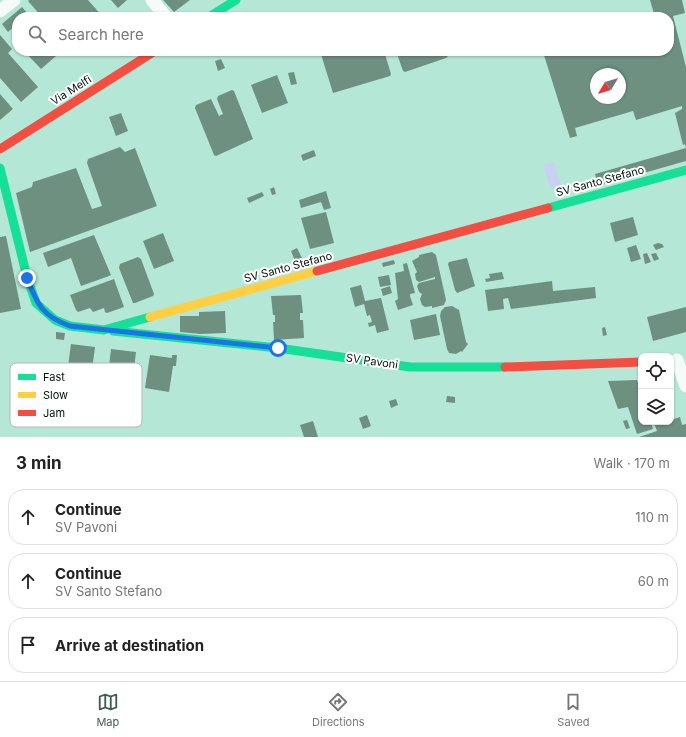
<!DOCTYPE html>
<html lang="en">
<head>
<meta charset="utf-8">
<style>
	:root { --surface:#fff; --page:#f2f2f2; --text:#222; --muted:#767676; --line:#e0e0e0; --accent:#3f5b52 }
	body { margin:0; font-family:Inter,sans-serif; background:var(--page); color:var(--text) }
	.controls { position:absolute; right:12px; bottom:12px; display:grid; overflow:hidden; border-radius:8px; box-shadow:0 1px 3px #0004 }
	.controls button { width:36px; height:36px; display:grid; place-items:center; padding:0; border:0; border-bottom:1px solid var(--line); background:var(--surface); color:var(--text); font:20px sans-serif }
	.compass { position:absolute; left:590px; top:68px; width:36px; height:36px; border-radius:50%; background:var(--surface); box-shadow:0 1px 3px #0004; rotate:232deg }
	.stop { position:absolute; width:12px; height:12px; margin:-9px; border:3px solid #1a73e8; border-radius:50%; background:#fff }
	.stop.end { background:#1a73e8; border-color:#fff; box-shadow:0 1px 4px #0008 }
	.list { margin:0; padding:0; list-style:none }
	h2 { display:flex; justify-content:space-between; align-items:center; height:52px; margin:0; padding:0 16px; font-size:17px }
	h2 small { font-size:13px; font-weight:400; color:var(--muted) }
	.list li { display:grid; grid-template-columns:26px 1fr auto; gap:12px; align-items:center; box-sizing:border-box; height:56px; margin:0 8px 8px; padding:0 8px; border:1px solid var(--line); border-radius:16px }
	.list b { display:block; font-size:15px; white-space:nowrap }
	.list p { margin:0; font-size:13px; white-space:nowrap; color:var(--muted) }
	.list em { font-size:13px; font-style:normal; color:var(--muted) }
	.icon { flex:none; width:22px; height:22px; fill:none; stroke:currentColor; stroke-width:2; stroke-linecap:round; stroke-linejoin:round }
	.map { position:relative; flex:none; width:686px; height:437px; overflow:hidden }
	.search { position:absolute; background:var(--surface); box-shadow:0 1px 3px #0004; left:12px; right:12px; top:12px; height:44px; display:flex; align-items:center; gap:10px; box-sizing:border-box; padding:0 14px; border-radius:16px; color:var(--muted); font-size:15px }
	.sheet { height:244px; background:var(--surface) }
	nav { display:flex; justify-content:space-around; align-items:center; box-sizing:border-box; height:56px; border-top:1px solid var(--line); background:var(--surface); font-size:11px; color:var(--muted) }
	nav a { display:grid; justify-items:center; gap:2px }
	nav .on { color:var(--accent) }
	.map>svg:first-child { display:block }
</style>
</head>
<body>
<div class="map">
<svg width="686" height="437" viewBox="0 0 686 437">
	<rect width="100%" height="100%" fill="#b5e7d7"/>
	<path fill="#c7d1f1" d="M554,162L561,185L550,188L543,165Z"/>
	<g fill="#6d9081" fill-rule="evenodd">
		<path d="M29,0H88L103,17H42L28,1Z"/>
		<path d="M111,0H127L118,8Z"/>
		<path d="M163,0H190L174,12Z"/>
		<path d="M650,0H682L685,13L673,16L686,67V148L685,144L683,145L675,113L682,109V106L636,120L633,111L575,128L577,136L570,138L543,52L669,51V17H655ZM596,74H620V98H596Z"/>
		<path d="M22,7L28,14L25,17H17V24L8,32L2,24Z"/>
		<path d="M0,35L12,49L8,53L38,87L21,102L0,78Z"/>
		<path d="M24,51H52L56,56L41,69Z"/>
		<path d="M320,51H384L391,74L390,76L333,93Z"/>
		<path d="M396,51H446L448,56L446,58L405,72L403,71Z"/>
		<path d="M221,59L225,68L218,71L215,61Z"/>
		<path d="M294,72L297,84L291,85L288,73Z"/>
		<path d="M277,75L288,103L262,113L251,85Z"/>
		<path d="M232,90L234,91L253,139L216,156L214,155L195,108L196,105L211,99L219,116L223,114L217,99L218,96Z"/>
		<path d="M0,94L13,109L0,120Z"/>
		<path d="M121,113L128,131L116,136L109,117Z"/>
		<path d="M120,147L125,152L135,148L157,206L30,252L16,193L32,187L33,182L76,168L92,209L102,206L87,163L88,159Z"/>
		<path d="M686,148V161L598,186L595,174Z"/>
		<path d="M314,150L316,156L303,161L301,155Z"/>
		<path d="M274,187L276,194L272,195L270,189Z"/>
		<path d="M326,191L331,208L324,210L321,202L301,208L299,200Z"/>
		<path d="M262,192L264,196L249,203L247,198Z"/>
		<path d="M326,212L334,243L310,249L301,218Z"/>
		<path d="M633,217L638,235L615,242L610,223Z"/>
		<path d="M163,233L174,261L154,269L143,241Z"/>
		<path d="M94,235L111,275L109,276L81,286L71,258L48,267L43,253Z"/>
		<path d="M6,236L21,309L0,313V237Z"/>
		<path d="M658,243L662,244L664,247L656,250L653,245Z"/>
		<path d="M636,245L641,259L631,262L627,248Z"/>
		<path d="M297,248L302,258L295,261L291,251Z"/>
		<path d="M432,252L436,255L446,300L444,305L432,308V306L425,307L422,305L420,299L422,294L419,292L417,286L419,283L435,279V277L419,282L416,280L415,274L417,272L412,261L419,257V255Z"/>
		<path d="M647,253L651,262L645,264L643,254Z"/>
		<path d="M656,253L659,259L654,261L651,254Z"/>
		<path d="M138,257L141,259L154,294L153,296L135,303H133L119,268L120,264Z"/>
		<path d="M467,258L475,286L457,293L455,290L448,264L449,262Z"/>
		<path d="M394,260L395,264L383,267L382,263Z"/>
		<path d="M407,263L415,293L410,294V296L413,305L398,310L395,301L398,299L395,273L404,271L403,264Z"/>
		<path d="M502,272L504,279L486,282L485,279L490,278L489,274Z"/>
		<path d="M389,275L391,285L380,287L378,277Z"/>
		<path d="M114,279L124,307L107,313L105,312L104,308L93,312L90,308L78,312L76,310L70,295Z"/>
		<path d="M552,281L553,291L595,287L596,298L511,309L508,298L503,299L504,309L488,311L485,290Z"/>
		<path d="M361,285L365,301L381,298L389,330L377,333L375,325L369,327L368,323L372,322L370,315L367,316L364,304L355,307L350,288Z"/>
		<path d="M390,286L392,293L383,296L381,289Z"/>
		<path d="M301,295L303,313H300V320H303L304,338L274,340L273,322H275V315H273L271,296Z"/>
		<path d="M452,306L459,310L466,342L468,344L462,352L461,351L456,354L449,353L447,349L440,316L441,311L445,307Z"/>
		<path d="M686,307V332L653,341L647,317Z"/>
		<path d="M225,311L226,333L200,334L180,332V316H199V312Z"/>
		<path d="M436,314L440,335L414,340L410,320Z"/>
		<path d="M605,327L607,335L603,336L602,328Z"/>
		<path d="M56,332L65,333L64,340L56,339Z"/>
		<path d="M71,344L95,347L91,378L67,374Z"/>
		<path d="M111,349L136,352L132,387L107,384Z"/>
		<path d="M150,355L172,358V355H177L176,366H173L169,392L145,388Z"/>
		<path d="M637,380L641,393V422H671V420L680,417L682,425L686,424V437H639L657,431L654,423H651L653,429L637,434L628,407L618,409L608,381Z"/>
		<path d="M447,396L455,397V403L446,402Z"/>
		<path d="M396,399L398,405L391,408L389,401Z"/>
		<path d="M367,415L371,426L363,429L359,418Z"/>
		<path d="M627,420L630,428L626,429L623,421Z"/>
		<path d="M313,421L318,437H304L300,425Z"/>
	</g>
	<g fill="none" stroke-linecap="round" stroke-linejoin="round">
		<g stroke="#f4fbf9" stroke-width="13">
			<path d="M152,0L166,17"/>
			<path d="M0,11L14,0"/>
			<path d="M677,360L686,386"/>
		</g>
		<g stroke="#16e098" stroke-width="9">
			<path d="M209,17L236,0"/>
			<path d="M0,168L27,277L36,303L55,320L70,326L104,330L150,317"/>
			<path d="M548,208L686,170"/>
			<path d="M113,331L278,348L410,367H505"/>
		</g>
		<path stroke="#ffcf43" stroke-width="9" d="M150,317L317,271"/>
		<g stroke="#f24e42" stroke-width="9">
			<path d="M0,149L155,51"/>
			<path d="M317,271L548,208"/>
			<path d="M505,367L641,362"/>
		</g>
	</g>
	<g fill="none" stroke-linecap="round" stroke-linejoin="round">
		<path stroke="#1a73e8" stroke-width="5" d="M27,278C37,304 42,316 70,326L278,348"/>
	</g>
	<g text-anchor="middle" stroke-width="4" stroke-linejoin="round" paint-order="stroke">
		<g font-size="11" fill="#00100b" stroke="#fff">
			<text transform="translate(71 90) rotate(-32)" y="4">Via Melfi</text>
			<text transform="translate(600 181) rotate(-15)" y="4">SV Santo Stefano</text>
			<text transform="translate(288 267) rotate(-15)" y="4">SV Santo Stefano</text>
			<text transform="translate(372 361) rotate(8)" y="4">SV Pavoni</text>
		</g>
	</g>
	<rect x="10" y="363" width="132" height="64" rx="6" fill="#fff" stroke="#b2b7b6" stroke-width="1"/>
	<rect x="18" y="374" width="18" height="6" fill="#16e098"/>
	<rect x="18" y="392" width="18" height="6" fill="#ffcf43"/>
	<rect x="18" y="410" width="18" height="6" fill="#f24e42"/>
	<g font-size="11" fill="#00100b">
		<text x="43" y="381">Fast</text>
		<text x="43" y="399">Slow</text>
		<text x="43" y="417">Jam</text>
	</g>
</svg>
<div class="controls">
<button><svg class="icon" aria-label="locate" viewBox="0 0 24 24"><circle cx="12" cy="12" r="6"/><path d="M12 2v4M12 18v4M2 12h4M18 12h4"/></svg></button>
<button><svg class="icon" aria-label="layers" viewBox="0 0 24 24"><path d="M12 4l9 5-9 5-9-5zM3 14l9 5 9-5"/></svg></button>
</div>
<svg class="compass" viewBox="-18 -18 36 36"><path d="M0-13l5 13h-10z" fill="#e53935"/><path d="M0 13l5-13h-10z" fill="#767676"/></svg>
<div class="stop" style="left:278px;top:348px"></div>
<div class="stop end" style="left:27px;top:278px"></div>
<div class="search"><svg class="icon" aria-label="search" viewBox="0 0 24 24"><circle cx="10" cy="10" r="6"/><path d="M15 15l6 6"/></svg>Search here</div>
</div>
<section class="sheet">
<h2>3 min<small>Walk · 170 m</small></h2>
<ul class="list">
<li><svg class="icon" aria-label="ahead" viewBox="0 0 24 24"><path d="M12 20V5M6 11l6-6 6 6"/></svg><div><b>Continue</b><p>SV Pavoni</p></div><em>110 m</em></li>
<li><svg class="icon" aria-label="ahead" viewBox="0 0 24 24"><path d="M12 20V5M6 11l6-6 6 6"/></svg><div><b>Continue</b><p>SV Santo Stefano</p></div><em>60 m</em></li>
<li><svg class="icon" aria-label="arrive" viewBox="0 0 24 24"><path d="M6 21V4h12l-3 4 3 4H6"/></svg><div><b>Arrive at destination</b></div></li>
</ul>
</section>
<nav>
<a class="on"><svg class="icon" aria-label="map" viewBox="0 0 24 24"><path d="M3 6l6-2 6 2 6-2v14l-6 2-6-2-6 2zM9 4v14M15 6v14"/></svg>Map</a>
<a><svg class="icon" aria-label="directions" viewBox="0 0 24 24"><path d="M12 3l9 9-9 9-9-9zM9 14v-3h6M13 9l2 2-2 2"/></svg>Directions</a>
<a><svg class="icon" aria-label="saved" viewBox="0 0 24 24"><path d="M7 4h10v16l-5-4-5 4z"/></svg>Saved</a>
</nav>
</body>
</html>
